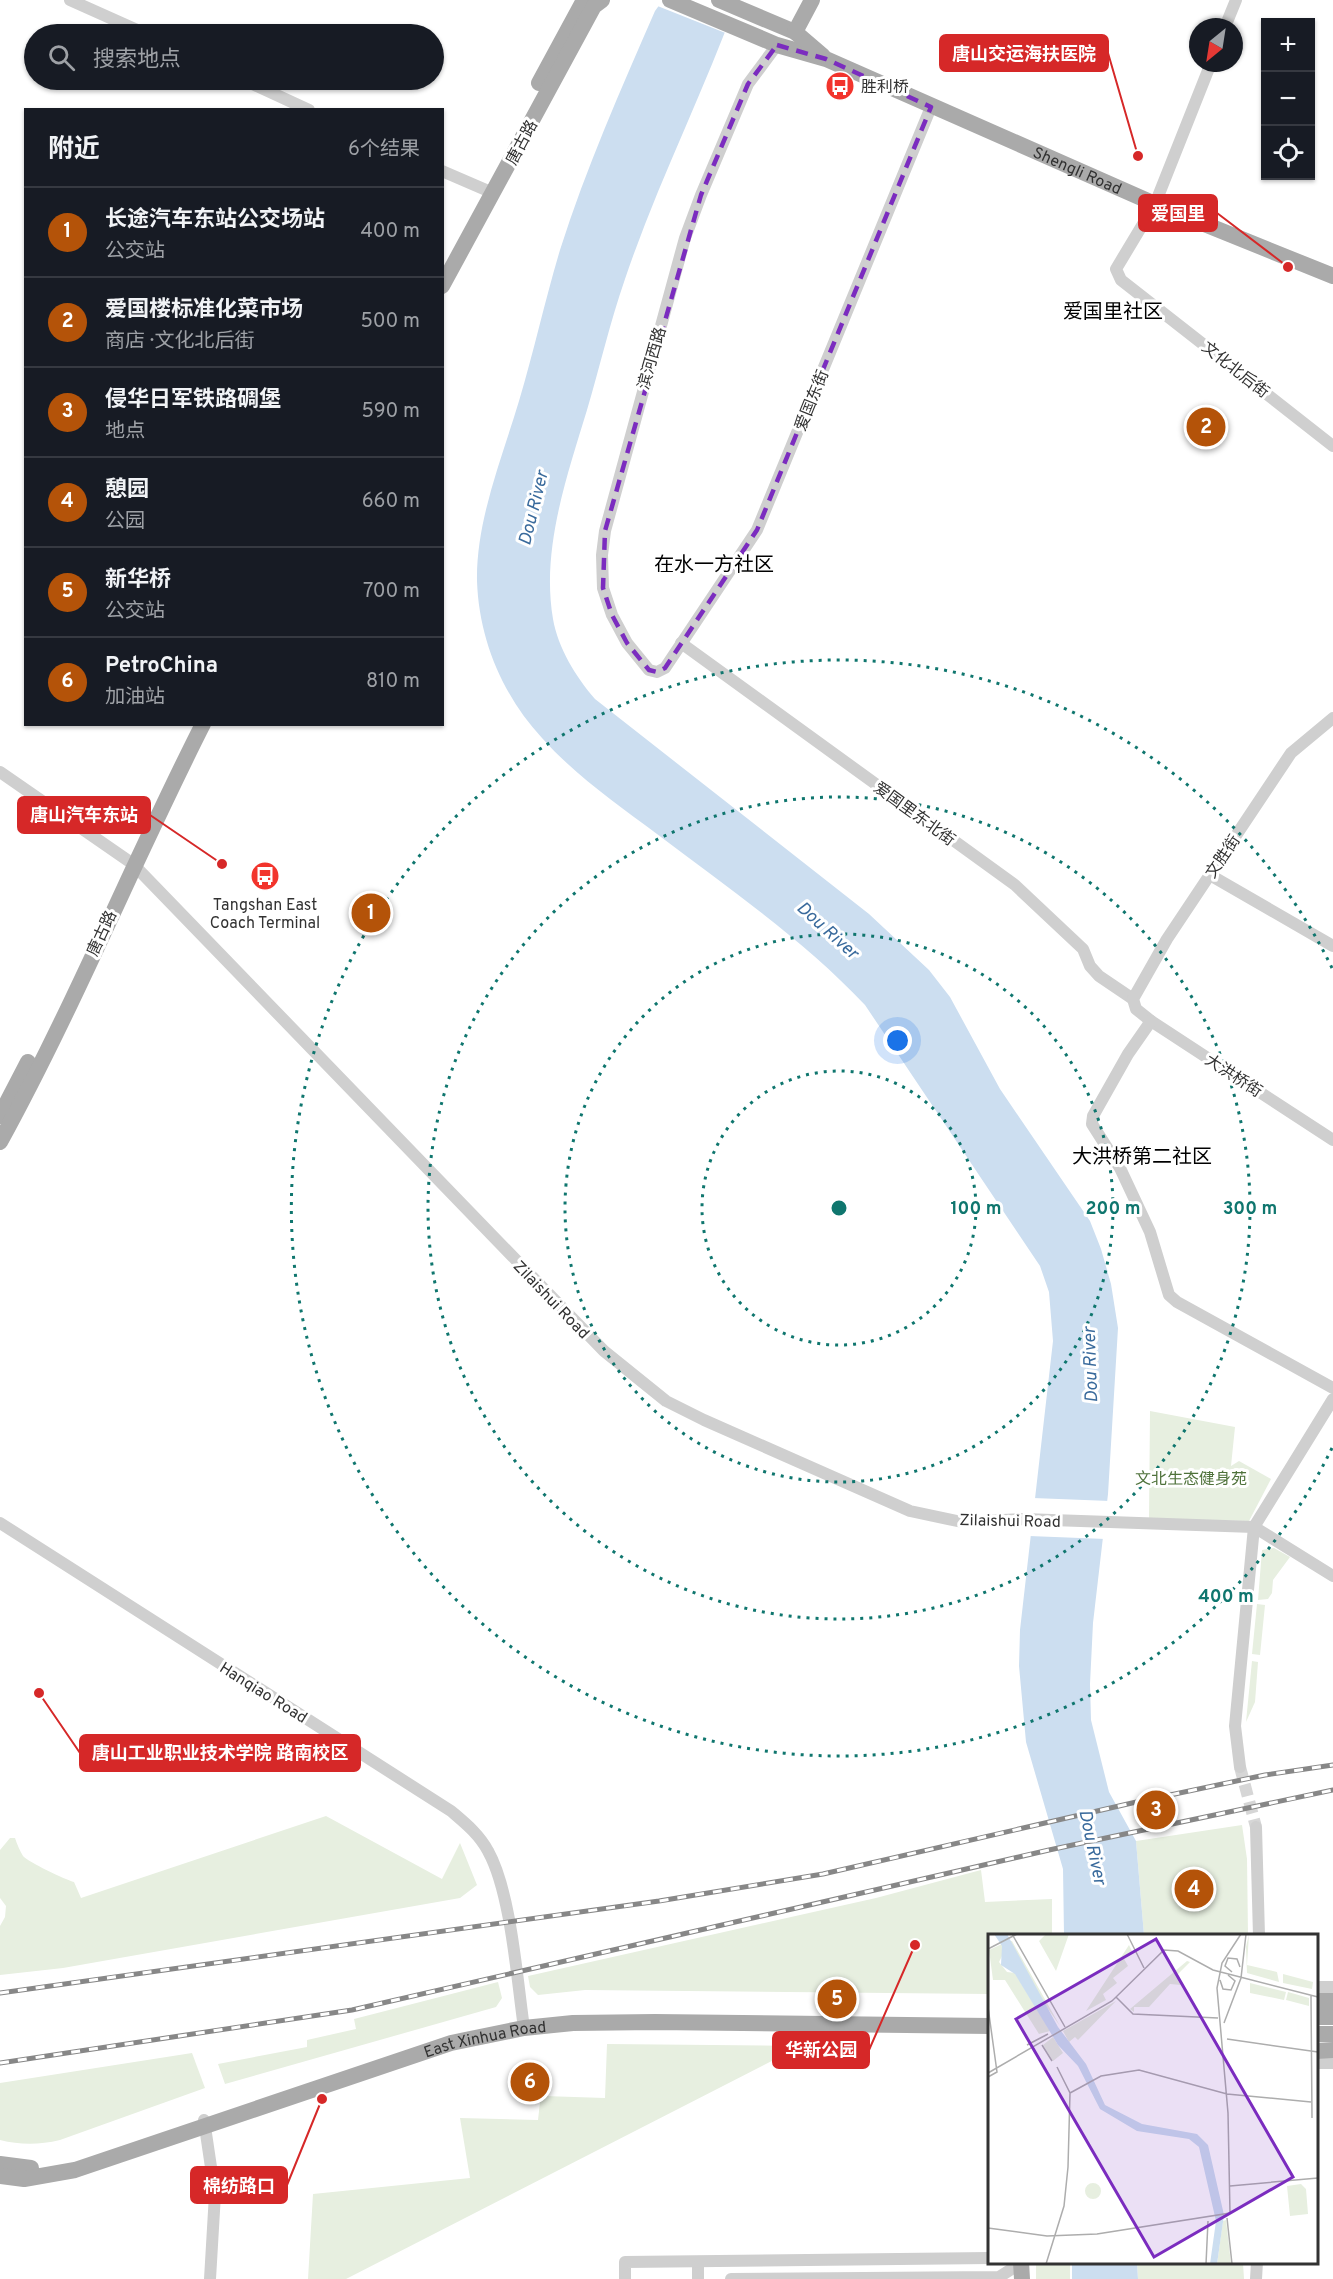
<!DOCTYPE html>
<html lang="zh">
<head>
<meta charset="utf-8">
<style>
	:root { --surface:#171b24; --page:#20242c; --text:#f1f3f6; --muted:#9ea1a6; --line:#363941; --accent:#b45309 }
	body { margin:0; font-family:Overpass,"Noto Sans SC",sans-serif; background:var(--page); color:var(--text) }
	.controls { position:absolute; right:18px; top:18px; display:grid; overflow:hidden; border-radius:0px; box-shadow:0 2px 4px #0004 }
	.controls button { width:54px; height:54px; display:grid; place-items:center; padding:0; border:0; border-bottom:2px solid var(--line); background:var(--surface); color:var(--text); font:30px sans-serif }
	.compass { position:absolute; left:1189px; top:18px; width:54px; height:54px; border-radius:50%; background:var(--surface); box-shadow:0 2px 4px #0004; rotate:210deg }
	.you { position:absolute; left:898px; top:1041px; width:21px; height:21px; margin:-15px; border:4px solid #fff; border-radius:50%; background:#1a73e8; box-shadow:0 0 0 9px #1a73e833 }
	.badge { display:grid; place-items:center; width:39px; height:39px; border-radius:50%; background:var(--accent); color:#fff; font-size:20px; font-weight:700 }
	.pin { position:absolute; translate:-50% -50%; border:3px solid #fff; box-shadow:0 2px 6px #0006 }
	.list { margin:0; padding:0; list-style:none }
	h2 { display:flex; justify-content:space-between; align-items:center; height:78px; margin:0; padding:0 24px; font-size:26px }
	h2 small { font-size:20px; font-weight:400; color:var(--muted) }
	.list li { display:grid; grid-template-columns:39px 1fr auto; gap:18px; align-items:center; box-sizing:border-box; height:90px; padding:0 24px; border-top:2px solid var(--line) }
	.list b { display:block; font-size:22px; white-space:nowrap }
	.list p { margin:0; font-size:20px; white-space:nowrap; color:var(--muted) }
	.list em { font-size:20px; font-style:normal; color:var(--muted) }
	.icon { flex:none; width:33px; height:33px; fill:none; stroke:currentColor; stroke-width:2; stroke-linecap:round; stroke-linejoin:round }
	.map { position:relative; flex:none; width:1333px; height:2279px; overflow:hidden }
	.search { position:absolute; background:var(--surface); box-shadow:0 2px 4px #0004; left:24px; top:24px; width:420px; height:66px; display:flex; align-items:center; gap:15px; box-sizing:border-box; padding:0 21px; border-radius:33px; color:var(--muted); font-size:22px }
	.panel { position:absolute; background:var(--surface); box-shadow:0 2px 4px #0004; left:24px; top:108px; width:420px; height:618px; border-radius:0px }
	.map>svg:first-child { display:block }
</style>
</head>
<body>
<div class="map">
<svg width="1333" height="2279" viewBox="0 0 1333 2279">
	<rect width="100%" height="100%" fill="#fff"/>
	<g fill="#e7efe0">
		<path d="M1150,1411L1235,1427L1231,1466L1239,1461L1271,1479L1249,1521L1149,1519Z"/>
		<path d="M1274,1548L1290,1557L1273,1580L1272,1593L1268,1599L1258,1600L1262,1550Z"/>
		<path d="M1257,1604L1265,1605L1260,1655L1252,1654Z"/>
		<path d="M1252,1661L1258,1662L1255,1702L1246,1722Z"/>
		<path d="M326,1816L442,1879L460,1843L477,1885L460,1898L63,1968L0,1975V1926L5,1917L6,1906L0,1898V1850L10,1838H15C17,1844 20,1851 23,1856C28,1862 66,1880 74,1882L81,1898Z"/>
		<path d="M1242,1825L1247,1859L1248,1935H1144L1136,1841Z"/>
		<path d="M981,1870L985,1902L1052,1899V1935L990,1936L989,1994L585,1990L538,1995L530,1987L528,1976L876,1898Z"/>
		<path d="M498,1982L502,1998L496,2007L225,2084L218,2064L307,2047V2040L356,2029L354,2019Z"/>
		<path d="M607,2044L801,2046L346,2279H308L313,2194L470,2178L460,2118L538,2120L540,2102L544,2096L605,2098Z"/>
		<path d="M192,2053L205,2088L60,2140C39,2145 20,2145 0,2140V2083Z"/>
		<rect x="1036" y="2263" width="34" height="16"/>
		<path d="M1137,2263H1243L1244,2279H1138Z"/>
	</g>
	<g fill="#ccdef0">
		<path d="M663,0H737C703,94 657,184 625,279C610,322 600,366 587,410C567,476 541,549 553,619C558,648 576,677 595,699L869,914L929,970L950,997L1000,1089L1090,1221L1101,1249L1111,1284L1118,1328L1108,1494L1093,1623L1090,1684L1091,1720L1109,1792L1136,1841L1144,1935H1064L1063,1869L1026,1742L1019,1666L1020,1630L1053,1341L1049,1292L1040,1266L865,1005C804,940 728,888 657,834C617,804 576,776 542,738C503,696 479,640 477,581C476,520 502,458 519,401C534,351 545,300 560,250C586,168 621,89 655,11Z"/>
		<path d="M1072,2263H1137L1138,2279H1072Z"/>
	</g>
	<g fill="#fff">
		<path d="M659,0H740L728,34L655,5Z"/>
		<path d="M1033,1498L1110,1501L1106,1539L1029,1536Z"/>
	</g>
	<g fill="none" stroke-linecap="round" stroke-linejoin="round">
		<path stroke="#d6d6d6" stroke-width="12" stroke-dasharray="12 6" stroke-linecap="butt" d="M1240,1767L1256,1827"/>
		<g stroke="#cfcfcf" stroke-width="12">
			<path d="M70,0L146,34"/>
			<path d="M1225,27L1236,0"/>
			<path d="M777,45L748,84L701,195L685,238L605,531L602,555L603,588L612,615L627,643L649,670L657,672L665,668L757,530L931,107"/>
			<path d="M1211,63L1155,204L1116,269L1121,280L1333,446"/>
			<path d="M244,80L309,110"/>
			<path d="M442,171L493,193"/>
			<path d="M681,643L1015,885L1083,949L1090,966L1099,976L1133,999"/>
			<path d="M1333,718L1291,753L1167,939L1133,999L1136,1009L1151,1021L1333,1140"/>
			<path d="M0,772L133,864L604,1351L666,1401L704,1420L910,1511L962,1522L1023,1519L1254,1527L1333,1576"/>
			<path d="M1210,875L1333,946"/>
			<path d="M1151,1021L1128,1054L1093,1116L1092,1124L1120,1168L1150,1232L1169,1295L1177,1302L1333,1388"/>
			<path d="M0,1523L451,1811C465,1823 479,1834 488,1851C511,1892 517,1980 524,2028"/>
			<path d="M1240,1767L1235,1726L1254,1527L1333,1399"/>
			<path d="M1256,1827L1259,1936"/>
			<path d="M1316,1987H1333"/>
			<path d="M1316,2063H1333"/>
			<path d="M204,2120L215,2194L210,2279"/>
			<path d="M698,2262V2279"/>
			<path d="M625,2279V2262L990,2258"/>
			<path d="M731,2279L999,2277L1021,2263"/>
			<path d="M1256,2279L1257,2262"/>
		</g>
		<g stroke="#aaa" stroke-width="16">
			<path id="s1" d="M670,0L777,45L826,59L1155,204L1333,276"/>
			<path d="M719,0L795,32L823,56"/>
			<path d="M795,32L812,0"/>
			<path d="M539,83L584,0"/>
			<path d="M442,286L594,6L602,0"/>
			<path d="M0,1116L28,1062"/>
			<path d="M0,1142C74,1007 133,862 203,724"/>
			<path d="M1316,2001H1333"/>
			<path d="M1316,2017H1333"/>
			<path d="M1316,2034H1333"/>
			<path d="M1316,2051L1333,2050"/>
			<path d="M0,2164L31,2168"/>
			<path id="s2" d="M0,2176L24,2179L75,2170L451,2043L524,2028L573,2023L655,2022L990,2026"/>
			<path d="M1021,2262L1022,2279"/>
		</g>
		<g stroke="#878787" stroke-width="5">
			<g id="rail">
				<path d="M0,1993L659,1901L823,1874L1132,1803L1265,1775L1333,1765"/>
				<path d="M0,2063L352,2010L1049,1850L1333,1790"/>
			</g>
		</g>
		<use href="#rail" stroke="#fff" stroke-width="3" stroke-dasharray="9" stroke-linecap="butt"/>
	</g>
	<path fill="none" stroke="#7b2cbf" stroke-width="4.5" stroke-dasharray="12 8" stroke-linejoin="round" d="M777,45L826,59L931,107L757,530L665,668L657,672L649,670L627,643L612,615L603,588L605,531L701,195L748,84Z"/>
	<g fill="none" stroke="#0f766e" stroke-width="3" stroke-dasharray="3 6">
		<circle cx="839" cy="1208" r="137"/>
		<circle cx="839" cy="1208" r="274"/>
		<circle cx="839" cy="1208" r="411"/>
		<path d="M1332 1448A548 548 0 1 1 1332 968"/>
	</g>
	<defs>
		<g id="bus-disc" transform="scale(1.5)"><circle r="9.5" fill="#f2342c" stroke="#fff"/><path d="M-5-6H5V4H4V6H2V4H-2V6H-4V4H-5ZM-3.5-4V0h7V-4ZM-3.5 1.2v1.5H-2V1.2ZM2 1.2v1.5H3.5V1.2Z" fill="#fff"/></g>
	</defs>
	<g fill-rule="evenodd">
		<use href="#bus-disc" x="840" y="86"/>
		<use href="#bus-disc" x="265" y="876"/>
	</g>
	<g text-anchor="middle" stroke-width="6" stroke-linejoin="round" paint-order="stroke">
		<g font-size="16" fill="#323232" stroke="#fff" text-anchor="start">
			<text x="861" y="92">胜利桥</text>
			<text x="265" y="910" text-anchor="middle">Tangshan East<tspan x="265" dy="18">Coach Terminal</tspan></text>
		</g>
		<g font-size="16" fill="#323232" stroke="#fff">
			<text transform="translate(521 142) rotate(-62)" y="6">唐古路</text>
			<text dy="6" stroke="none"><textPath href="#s1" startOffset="442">Shengli Road</textPath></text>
			<text transform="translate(651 358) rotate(-74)" y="6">滨河西路</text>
			<text transform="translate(1236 369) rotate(38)" y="6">文化北后街</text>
			<text transform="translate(811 400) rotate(-68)" y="6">爱国东街</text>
			<text transform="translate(915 813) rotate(36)" y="6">爱国里东北街</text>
			<text transform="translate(1222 856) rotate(-56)" y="6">文胜街</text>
			<text transform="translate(101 933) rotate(-65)" y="6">唐古路</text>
			<text transform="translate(1234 1075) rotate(33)" y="6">大洪桥街</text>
			<text transform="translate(552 1299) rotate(46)" y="6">Zilaishui Road</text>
			<text transform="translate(1010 1520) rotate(1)" y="6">Zilaishui Road</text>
			<text transform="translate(264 1692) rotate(32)" y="6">Hanqiao Road</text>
			<text dy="6" stroke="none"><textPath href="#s2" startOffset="507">East Xinhua Road</textPath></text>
		</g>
		<g font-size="16" fill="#4f723b" stroke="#fff">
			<text x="1191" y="1484">文北生态健身苑</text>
		</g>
		<g font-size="18" font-style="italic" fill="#396a9c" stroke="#fff">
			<text transform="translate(533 508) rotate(-76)" y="6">Dou River</text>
			<text transform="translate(828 930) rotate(42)" y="6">Dou River</text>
			<text transform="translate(1090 1365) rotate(-92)" y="6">Dou River</text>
			<text transform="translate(1093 1847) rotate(78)" y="6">Dou River</text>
		</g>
		<g font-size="20" fill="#000" stroke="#fff">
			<text x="1113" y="318">爱国里社区</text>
			<text x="714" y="571">在水一方社区</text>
			<text x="1142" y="1163">大洪桥第二社区</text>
		</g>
	</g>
	<g transform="translate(988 1934)">
		<rect width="330" height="330" fill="#fff"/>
		<path d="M58,0H81L68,37L51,7ZM261,0L259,31L289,38L291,48L259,39L258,13ZM21,7H24L72,92L58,72ZM14,10L15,20L11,28L19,38L27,39L62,97L51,100L17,46H5L1,16ZM141,11L144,17L135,23L140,32L125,44L129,49L115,60L118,66L98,77ZM199,27L202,28L189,41L193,51L182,50L161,73H146V78L142,75ZM295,40L325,48L324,55L295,49ZM262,49L298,58L296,66L262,59ZM300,58L321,64V72L298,66ZM128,67L90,106L87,103L81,108L75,97ZM65,103L75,119L65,127L55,111ZM97 257a8 8 0 1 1 16 0a8 8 0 1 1-16 0ZM313,250L318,255L320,280L302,282L299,252ZM238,286L243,330H229L235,287Z" fill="#e7efe0"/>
		<path d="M6,0H19L70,93L98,130L117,171L154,190L209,200L220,211L236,281L229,330H222L228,287L211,213L201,205L149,197L112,175L90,132L70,111L27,40L13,31L14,12Z" fill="#ccdef0"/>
		<path fill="none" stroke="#adadad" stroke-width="1.5" d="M24,0L77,93M139,0L156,34M0,15L29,0M244,38L237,32L240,24L249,25L252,33M232,46L235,55L243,56L247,47L240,41M323,61L324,184M128,63L145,80L230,84M0,73L9,138L0,143M236,89L253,44L258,0M239,105L330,118M39,111L60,100M54,111L64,127M0,139L124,67L176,16L190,17L225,36L330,63M82,159L113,142L151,136L239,160L323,168M242,252L330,244M239,284L244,330M0,294L59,302L109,300L242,279L240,179L229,54L234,29L253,0M58,330L76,272L80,233L82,159L69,133M218,330L220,287"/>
		<path fill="#7b2cbf" fill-opacity="0.15" stroke="#7b2cbf" stroke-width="3" d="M168,5L305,243L166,323L28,85Z"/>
		<rect width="330" height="330" fill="none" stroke="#323232" stroke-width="3"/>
	</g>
	<circle cx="839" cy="1208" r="9" fill="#0f766e" stroke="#fff" stroke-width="3"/>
	<g font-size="18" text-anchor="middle" font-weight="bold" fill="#0f766e" stroke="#fff" stroke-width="6" stroke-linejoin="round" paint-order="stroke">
		<text x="976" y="1214">100 m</text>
		<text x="1113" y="1214">200 m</text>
		<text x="1250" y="1214">300 m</text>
		<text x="1226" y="1602">400 m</text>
	</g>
	<path fill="none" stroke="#d62828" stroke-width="2" d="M1138 156L1108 53M1288 267L1217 213M222 864L150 815M39 1693L80 1753M915 1945L869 2050M322 2099L287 2185"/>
	<g fill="#d62828" stroke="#fff" stroke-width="2">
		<circle cx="1138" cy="156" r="6"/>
		<circle cx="1288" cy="267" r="6"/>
		<circle cx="222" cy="864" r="6"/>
		<circle cx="39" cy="1693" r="6"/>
		<circle cx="915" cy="1945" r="6"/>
		<circle cx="322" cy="2099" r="6"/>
	</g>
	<g fill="#d62828" stroke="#d62828" stroke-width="2">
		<rect x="940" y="35" width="168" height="36" rx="6"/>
		<rect x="1139" y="195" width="78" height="36" rx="6"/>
		<rect x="18" y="797" width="132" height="36" rx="6"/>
		<rect x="80" y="1735" width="280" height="36" rx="6"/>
		<rect x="773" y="2032" width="96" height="36" rx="6"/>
		<rect x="191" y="2167" width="96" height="36" rx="6"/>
	</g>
	<g font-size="18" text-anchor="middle" font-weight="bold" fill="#fff">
		<text x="1024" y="60">唐山交运海扶医院</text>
		<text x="1178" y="220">爱国里</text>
		<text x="84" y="821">唐山汽车东站</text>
		<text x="220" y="1759">唐山工业职业技术学院 路南校区</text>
		<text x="821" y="2056">华新公园</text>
		<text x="239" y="2192">棉纺路口</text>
	</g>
</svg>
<div class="controls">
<button>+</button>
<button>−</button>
<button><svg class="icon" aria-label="locate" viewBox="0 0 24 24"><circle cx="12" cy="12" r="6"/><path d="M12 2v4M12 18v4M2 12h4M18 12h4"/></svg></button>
</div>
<svg class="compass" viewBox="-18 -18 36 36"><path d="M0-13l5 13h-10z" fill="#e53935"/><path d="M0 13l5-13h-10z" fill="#9ea1a6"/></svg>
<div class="you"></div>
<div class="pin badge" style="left:371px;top:913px">1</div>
<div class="pin badge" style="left:1206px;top:427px">2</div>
<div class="pin badge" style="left:1156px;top:1810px">3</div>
<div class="pin badge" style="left:1194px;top:1889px">4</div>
<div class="pin badge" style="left:837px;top:1999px">5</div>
<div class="pin badge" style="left:530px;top:2082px">6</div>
<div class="search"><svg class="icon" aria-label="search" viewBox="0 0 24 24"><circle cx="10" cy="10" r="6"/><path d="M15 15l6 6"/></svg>搜索地点</div>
<section class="panel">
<h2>附近<small>6个结果</small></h2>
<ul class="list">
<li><span class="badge">1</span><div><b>长途汽车东站公交场站</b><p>公交站</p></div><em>400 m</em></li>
<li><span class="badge">2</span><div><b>爱国楼标准化菜市场</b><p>商店 · 文化北后街</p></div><em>500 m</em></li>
<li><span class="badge">3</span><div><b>侵华日军铁路碉堡</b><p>地点</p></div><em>590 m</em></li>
<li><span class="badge">4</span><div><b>憩园</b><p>公园</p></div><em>660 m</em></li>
<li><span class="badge">5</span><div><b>新华桥</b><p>公交站</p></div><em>700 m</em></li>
<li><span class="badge">6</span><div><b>PetroChina</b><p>加油站</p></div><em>810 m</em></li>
</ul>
</section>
</div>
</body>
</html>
